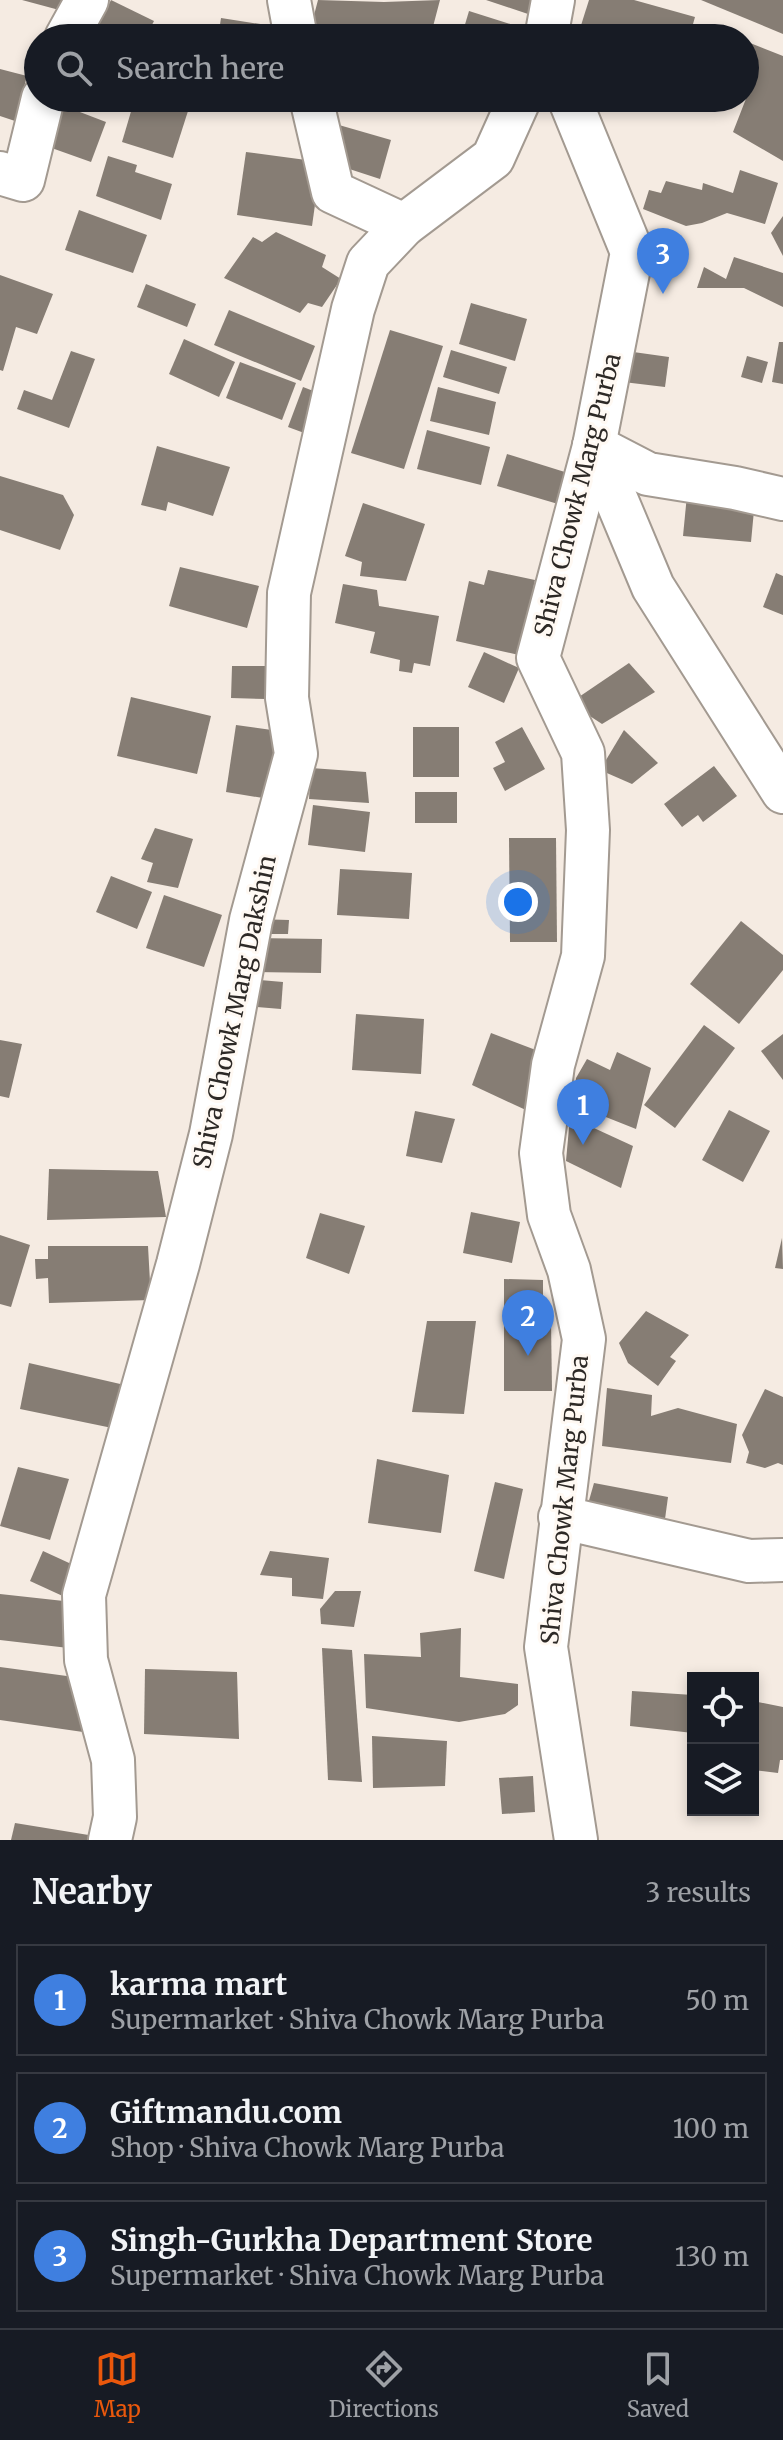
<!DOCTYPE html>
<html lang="en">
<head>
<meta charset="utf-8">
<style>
	:root { --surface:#171b24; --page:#242831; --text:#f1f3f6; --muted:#9ea1a6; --line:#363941; --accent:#ea580c }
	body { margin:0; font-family:Merriweather,serif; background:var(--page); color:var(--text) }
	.controls { position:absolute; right:24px; bottom:24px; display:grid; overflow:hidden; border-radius:0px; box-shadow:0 4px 12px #0003 }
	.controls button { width:72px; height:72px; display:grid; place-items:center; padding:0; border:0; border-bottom:2px solid var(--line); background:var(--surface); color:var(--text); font:40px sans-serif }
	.you { position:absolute; left:518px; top:902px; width:28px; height:28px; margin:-20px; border:6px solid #fff; border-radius:50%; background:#1a73e8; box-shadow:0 0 0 12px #1a73e833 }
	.badge { display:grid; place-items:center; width:52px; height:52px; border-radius:50%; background:var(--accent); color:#fff; font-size:26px; font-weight:700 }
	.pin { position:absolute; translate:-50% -66px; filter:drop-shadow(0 2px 4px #0008) }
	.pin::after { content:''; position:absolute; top:42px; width:28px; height:24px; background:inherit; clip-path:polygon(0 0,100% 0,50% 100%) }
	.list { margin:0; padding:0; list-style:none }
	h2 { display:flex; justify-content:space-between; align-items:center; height:104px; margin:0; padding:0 32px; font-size:34px }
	h2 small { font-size:26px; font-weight:400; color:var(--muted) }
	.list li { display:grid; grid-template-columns:52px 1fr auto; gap:24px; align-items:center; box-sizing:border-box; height:112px; margin:0 16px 16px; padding:0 16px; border:2px solid var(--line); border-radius:0px }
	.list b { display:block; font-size:30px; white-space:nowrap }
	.list p { margin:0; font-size:26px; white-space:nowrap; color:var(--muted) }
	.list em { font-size:26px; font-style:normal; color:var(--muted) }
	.icon { flex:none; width:44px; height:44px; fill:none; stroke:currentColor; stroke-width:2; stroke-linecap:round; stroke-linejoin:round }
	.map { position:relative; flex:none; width:783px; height:1840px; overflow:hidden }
	.search { position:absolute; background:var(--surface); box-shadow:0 4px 12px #0003; left:24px; right:24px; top:24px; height:88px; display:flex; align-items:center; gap:20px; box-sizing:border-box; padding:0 28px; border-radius:44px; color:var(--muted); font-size:30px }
	.sheet { height:488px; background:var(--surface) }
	nav { display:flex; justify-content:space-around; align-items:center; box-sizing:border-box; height:112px; border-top:2px solid var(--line); background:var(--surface); font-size:22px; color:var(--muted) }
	nav a { display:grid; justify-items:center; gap:4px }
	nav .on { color:var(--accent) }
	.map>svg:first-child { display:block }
</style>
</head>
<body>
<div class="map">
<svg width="783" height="1840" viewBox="0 0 783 1840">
	<rect width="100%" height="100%" fill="#f5ebe2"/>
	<g fill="#867d74">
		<path d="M22,0H77L74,14Z"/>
		<path d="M111,0L154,21L145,38H92Z"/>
		<path d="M318,0L384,2L440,0L430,38H308Z"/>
		<path d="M486,0H534L531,15Z"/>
		<path d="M589,0H634L695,17L689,38H577Z"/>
		<path d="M701,0H783V34Z"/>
		<path d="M469,11L526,29L523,38H461Z"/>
		<path d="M221,18L286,28L284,38H218Z"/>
		<path d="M745,41L783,56V161L733,132L749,91L745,82Z"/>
		<path d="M0,69L27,76L15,121L0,116Z"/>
		<path d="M71,98H111L104,112Z"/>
		<path d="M135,98H151L188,111L173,158L122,142Z"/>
		<path d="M59,104L106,122L91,162L46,146Z"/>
		<path d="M339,125L391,140L380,179L331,163Z"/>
		<path d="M246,152L321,162L312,226L237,215Z"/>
		<path d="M108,156L137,165L135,172L172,184L161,220L96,196Z"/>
		<path d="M740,170L778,183L765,224L727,213L702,223L686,226L643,209L649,190L661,193L666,181L702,190L703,183L733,193Z"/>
		<path d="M79,210L147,235L133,273L65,250Z"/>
		<path d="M783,216V256L771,233Z"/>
		<path d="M276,232L326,255L322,267L341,279L322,307L308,303L300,313L224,278L253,237L262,242Z"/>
		<path d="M734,257L783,273V307L744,288H697L704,267L726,279Z"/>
		<path d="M0,275L53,294L37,334L16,327L3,371L0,370Z"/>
		<path d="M146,284L196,304L187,327L137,307Z"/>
		<path d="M471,303L527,319L515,361L459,344Z"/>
		<path d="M229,310L315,346L301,381L214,345Z"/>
		<path d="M390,330L443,346L404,469L351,453Z"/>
		<path d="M184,339L235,362L219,397L169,374Z"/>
		<path d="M779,342H783V384L772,382Z"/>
		<path d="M451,350L507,367L499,394L443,377Z"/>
		<path d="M619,350L669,357L665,387L615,381Z"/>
		<path d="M71,351L95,359L69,428L17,409L24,390L52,400Z"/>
		<path d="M747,356L768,362L762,383L741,377Z"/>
		<path d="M240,362L296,383L282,420L226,398Z"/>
		<path d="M303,387L329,397L315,437L288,427Z"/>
		<path d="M438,387L496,402L489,435L430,421Z"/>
		<path d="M427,430L490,447L481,485L417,469Z"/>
		<path d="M157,446L230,467L213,516L168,502L166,511L141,505Z"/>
		<path d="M507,454L568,473L558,504L497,486Z"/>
		<path d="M0,476L63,495L74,515L60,550L0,530Z"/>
		<path d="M687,495L755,500L751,542L683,536Z"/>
		<path d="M363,503L425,524L406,581L360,576L362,562L345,556Z"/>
		<path d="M180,567L259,586L247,628L169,606Z"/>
		<path d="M488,570L535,580L519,655L456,641L469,581L484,585Z"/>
		<path d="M776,573L783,576V615L763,607Z"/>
		<path d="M343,584L377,590L379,606L439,616L430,666L414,663L412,673L399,671L400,660L370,653L375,632L335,623Z"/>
		<path d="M484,652L519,668L504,703L468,687Z"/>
		<path d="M629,663L655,692L602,724L570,703Z"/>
		<path d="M232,666H266V699L231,698Z"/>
		<path d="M131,697L211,716L197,774L117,756Z"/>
		<path d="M236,725L279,731L269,799L226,792Z"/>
		<rect x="413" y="727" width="46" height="50"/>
		<path d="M522,727L545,769L505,791L493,768L505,762L495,742Z"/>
		<path d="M624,730L658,763L632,784L600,770Z"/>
		<path d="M714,766L737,796L703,822L698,815L682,827L664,804Z"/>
		<path d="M311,768L366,772L369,803L309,799Z"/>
		<rect x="415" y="792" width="42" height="31"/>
		<path d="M313,805L370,812L365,852L308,845Z"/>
		<path d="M155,828L193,839L178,888L147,882L153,863L141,859Z"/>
		<path d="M509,838H556L557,942H510Z"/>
		<path d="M340,869L412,873L409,919L337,915Z"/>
		<path d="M111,876L152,892L137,929L96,912Z"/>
		<path d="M164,895L222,915L204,967L146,948Z"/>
		<path d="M255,919L289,920L288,934H255Z"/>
		<path d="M741,921L783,955V970L739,1024L690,984Z"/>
		<path d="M252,938L322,939L321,973L252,972Z"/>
		<path d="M249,979L283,982L281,1009L246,1006Z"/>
		<path d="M356,1014L424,1019L421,1074L352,1070Z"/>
		<path d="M704,1025L735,1048L675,1128L644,1105Z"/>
		<path d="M491,1033L541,1052L528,1111L472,1085Z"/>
		<path d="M783,1034V1080L761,1051Z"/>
		<path d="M0,1040L22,1044L9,1098L0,1096Z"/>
		<path d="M617,1052L651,1068L636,1129L573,1104L576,1078L587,1059L610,1070Z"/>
		<path d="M729,1110L770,1131L743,1182L702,1160Z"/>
		<path d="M415,1111L455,1119L442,1163L406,1156Z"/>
		<path d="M570,1117L633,1146L621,1188L566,1161Z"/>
		<path d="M49,1169L158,1171L166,1217L47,1220Z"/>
		<path d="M471,1212L520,1222L512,1263L463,1253Z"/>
		<path d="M320,1213L365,1226L349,1274L306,1258Z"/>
		<path d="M0,1235L30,1245L11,1307L0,1304Z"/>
		<path d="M782,1238L783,1269L775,1268Z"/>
		<path d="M48,1246H148L151,1300L49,1303L48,1278L36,1279L35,1259H48Z"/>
		<path d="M504,1279L543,1280V1309L504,1308Z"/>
		<path d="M646,1311L689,1335L670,1357L676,1361L658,1386L628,1363L619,1343Z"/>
		<path d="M427,1321H476L464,1414L412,1412Z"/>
		<path d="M504,1321H551L552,1391H504Z"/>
		<path d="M29,1363L129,1386L117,1429L20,1409Z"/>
		<path d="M607,1388L652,1395L651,1416L678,1408L737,1424L731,1463L602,1446Z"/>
		<path d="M765,1389L783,1397V1465L778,1463L765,1468L746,1463L749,1452L742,1435Z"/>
		<path d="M377,1459L449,1475L441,1533L368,1523Z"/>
		<path d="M18,1467L69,1479L50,1540L0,1526Z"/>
		<path d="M495,1482L523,1489L504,1579L474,1571Z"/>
		<path d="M594,1483L668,1497L665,1519L588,1504Z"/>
		<path d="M43,1551L80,1568L67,1598L30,1581Z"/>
		<path d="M270,1551L329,1558L323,1599L292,1596V1578L260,1575Z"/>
		<path d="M335,1591H361L354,1627L321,1624L320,1609Z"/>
		<path d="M0,1594L82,1603L77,1649L0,1640Z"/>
		<path d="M461,1628L460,1677L518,1684V1705L505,1714L459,1722L366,1708L364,1654L421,1657L420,1633Z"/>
		<path d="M322,1648L352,1650L362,1782L328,1780Z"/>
		<path d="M0,1667L89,1679L83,1732L0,1720Z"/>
		<path d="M145,1669L237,1672L239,1739L144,1734Z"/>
		<path d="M632,1691L693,1695V1733L630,1726Z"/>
		<path d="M753,1701L783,1707V1760H780L778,1773L753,1770Z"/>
		<path d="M372,1736L447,1741L445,1786L373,1788Z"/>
		<path d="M533,1776L535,1812L502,1814L499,1778Z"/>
		<path d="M15,1823L107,1838V1840H11Z"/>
	</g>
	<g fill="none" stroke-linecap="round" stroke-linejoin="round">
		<g stroke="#a39a91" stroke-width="46">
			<g id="minor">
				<path d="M289,0L296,38"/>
				<path d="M66,38L87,0"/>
				<path d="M546,38L553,0"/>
				<path d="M311,98L333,192L404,225"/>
				<path d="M569,98L632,252L594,446L538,658L583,753L588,830L583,956L553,1065L541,1153L549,1215L569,1270L584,1339L546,1647L576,1840"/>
				<path d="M0,173L23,180L43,98"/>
				<path d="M594,446L653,587L783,792"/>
				<path d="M594,446L648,474L735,488L783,499"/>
				<path d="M560,1517L749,1561L783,1560"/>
				<path d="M110,1840L115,1817L113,1760L86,1660L84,1595L178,1264L211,1134L251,920L296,754L287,698L289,593L353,309L368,263L404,225L493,158L520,98"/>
			</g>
		</g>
		<use href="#minor" stroke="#fff" stroke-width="42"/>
	</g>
	<g text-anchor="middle" stroke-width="6" stroke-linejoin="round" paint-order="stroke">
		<g font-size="24" fill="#2d2926" stroke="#fff9f3">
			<text transform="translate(578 495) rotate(-76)" y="8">Shiva Chowk Marg Purba</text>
			<text transform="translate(235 1012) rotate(-78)" y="8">Shiva Chowk Marg Dakshin</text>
			<text transform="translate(565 1500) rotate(-84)" y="8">Shiva Chowk Marg Purba</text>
		</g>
	</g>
</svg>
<div class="controls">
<button><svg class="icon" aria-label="locate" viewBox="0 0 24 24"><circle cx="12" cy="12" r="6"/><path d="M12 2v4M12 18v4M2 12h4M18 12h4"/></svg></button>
<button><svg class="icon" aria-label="layers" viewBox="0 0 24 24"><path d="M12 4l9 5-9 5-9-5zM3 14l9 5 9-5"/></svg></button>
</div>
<div class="you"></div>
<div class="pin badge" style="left:583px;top:1145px;background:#3f7fe0">1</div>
<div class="pin badge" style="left:528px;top:1356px;background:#3f7fe0">2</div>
<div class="pin badge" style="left:663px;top:294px;background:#3f7fe0">3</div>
<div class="search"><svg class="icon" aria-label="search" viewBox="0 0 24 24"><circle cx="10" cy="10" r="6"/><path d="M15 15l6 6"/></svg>Search here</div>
</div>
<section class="sheet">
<h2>Nearby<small>3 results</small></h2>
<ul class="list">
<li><span class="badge" style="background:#3f7fe0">1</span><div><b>karma mart</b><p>Supermarket · Shiva Chowk Marg Purba</p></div><em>50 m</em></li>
<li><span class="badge" style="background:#3f7fe0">2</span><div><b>Giftmandu.com</b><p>Shop · Shiva Chowk Marg Purba</p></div><em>100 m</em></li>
<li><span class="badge" style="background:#3f7fe0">3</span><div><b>Singh-Gurkha Department Store</b><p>Supermarket · Shiva Chowk Marg Purba</p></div><em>130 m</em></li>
</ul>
</section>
<nav>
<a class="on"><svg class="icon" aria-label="map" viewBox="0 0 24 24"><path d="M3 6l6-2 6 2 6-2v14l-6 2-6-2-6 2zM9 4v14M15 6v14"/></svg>Map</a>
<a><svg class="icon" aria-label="directions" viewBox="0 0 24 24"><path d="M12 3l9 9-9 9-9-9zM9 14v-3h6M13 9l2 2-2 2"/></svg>Directions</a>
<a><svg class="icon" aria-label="saved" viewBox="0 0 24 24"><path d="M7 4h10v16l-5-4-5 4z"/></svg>Saved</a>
</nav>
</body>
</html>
